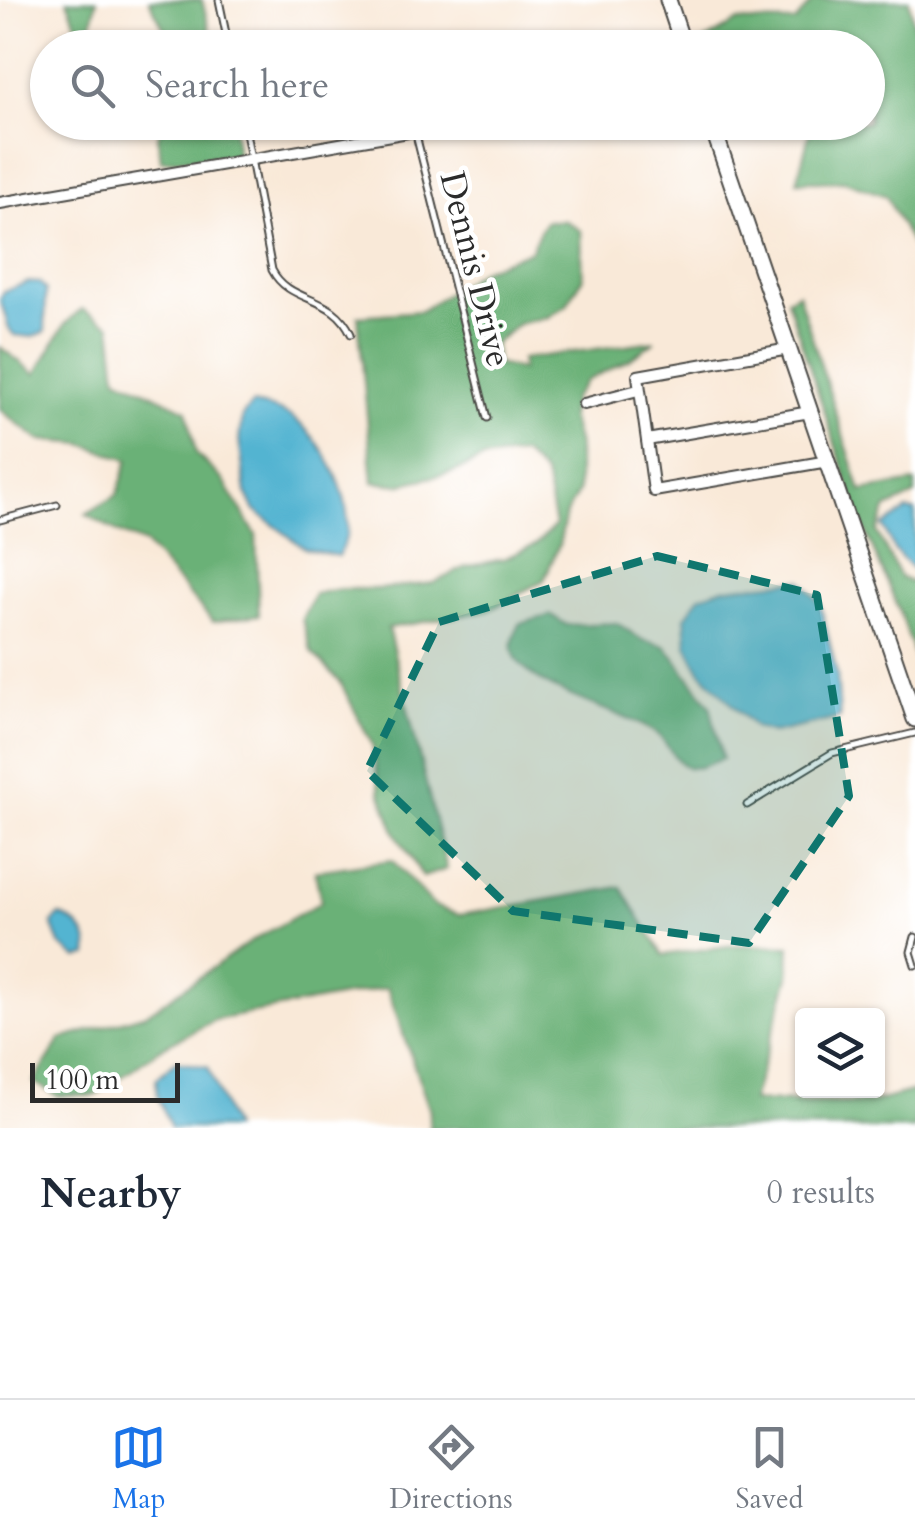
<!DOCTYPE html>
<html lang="en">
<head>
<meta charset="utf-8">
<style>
	:root { --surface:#fff; --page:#f6f6f7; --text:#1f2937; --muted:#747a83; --line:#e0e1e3; --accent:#1a73e8 }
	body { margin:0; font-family:Cardo,serif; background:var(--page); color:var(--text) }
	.controls { position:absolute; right:30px; bottom:30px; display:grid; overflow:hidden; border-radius:10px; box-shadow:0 2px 8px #0004 }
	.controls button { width:90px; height:90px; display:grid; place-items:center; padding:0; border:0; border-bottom:2px solid var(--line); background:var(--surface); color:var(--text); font:50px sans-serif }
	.scale { position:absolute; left:30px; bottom:25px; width:150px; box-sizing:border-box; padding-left:10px; border:5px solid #2b2b2b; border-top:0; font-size:28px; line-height:35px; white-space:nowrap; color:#2b2b2b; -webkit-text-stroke:8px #fff; paint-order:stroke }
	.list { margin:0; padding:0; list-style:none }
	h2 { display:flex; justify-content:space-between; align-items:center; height:130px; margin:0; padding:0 40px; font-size:42px }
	h2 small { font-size:32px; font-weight:400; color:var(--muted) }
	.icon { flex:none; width:55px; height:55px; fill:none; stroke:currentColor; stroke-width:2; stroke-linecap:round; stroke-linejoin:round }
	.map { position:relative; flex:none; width:915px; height:1128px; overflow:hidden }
	.search { position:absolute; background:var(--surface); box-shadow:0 2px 8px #0004; left:30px; right:30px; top:30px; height:110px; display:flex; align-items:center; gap:25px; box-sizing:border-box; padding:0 35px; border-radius:55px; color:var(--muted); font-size:38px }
	.sheet { height:270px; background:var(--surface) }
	nav { display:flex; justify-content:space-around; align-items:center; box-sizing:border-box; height:140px; border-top:2px solid var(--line); background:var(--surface); font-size:28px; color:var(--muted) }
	nav a { display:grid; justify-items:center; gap:5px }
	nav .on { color:var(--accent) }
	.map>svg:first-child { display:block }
</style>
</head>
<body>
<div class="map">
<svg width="915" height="1128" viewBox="0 0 915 1128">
	<rect width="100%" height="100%" fill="#fff"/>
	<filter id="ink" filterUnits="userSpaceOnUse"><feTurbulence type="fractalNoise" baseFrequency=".01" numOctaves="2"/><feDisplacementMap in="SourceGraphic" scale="20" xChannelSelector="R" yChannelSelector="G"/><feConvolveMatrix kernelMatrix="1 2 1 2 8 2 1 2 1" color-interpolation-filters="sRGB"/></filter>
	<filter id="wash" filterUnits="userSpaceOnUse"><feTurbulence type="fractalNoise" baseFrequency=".0048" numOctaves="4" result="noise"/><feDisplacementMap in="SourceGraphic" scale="40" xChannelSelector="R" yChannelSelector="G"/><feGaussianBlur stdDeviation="2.25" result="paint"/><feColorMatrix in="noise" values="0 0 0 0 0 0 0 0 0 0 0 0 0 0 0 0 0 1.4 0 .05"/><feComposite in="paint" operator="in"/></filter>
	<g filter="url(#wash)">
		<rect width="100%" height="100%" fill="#f9e9d8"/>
		<g fill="#6bb177" stroke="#4b6e51" stroke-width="2.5">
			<path d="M67,0H97L89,36H81Z"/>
			<path d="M149,0H202L214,47H168L166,33Z"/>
			<path d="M814,0H909L915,31V252L886,196L844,181H797L812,123L868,122V48L697,46L738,21L795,22Z"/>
			<path d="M164,123H233L237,156L161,161L158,136Z"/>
			<path d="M545,221H566L581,231L583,278L566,306L548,317L518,324L494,344L497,364L522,370L521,359L655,341L628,360L586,381L573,398L570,417L578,445V493L566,514L559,545L544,580L488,611L388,628L447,869L423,877L396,834L380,792L372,744L340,682L311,651L302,619L314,594L339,589H379L433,583L466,567L503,559L535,545L555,526L545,476L523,454L483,459L454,472L399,485L373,482L358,316L421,311L483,269L530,251Z"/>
			<path d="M798,293L861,491L915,482V495L887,508L877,532L900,577L915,584V659L903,620L859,516L787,299Z"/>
			<path d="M82,309L111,325L117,377L187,410L196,454L223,480L256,535L259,615L213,622L145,544L119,533L86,514L117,495L128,460L83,444L39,440L0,410V347L36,374L65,324Z"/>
			<path d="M551,615L567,625L617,623L642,640L666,646L710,705L722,759C712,762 696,772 685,766C672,759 667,740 655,732C621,710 529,691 514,654C510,643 515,634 519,624Z"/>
			<path d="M392,860L434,906L459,915L621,887L663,955L735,945L790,946L789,977L752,1101L870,1103L915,1091V1128H429L430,1111L387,988L215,1020L161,1048L95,1096H57L34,1082L61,1039L146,1014L250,942L321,902L315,871Z"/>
		</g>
		<g fill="#52b4d1" stroke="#3e707e" stroke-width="2.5">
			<path d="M29,282L40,283L46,290L45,332L32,337L14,335L9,329L0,299L4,291Z"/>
			<path d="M252,404C266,406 278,409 290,416C323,438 352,493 347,534C346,541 341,549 338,556L306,549L255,511L246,493L239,440L242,416Z"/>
			<path d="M907,510L915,511V572L894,550L883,526Z"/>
			<path d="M801,580L820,603L837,674L840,718L773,733L755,728L700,671L687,645L685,617L700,596L723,588Z"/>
			<path d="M60,915C77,922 92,935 88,956L77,958L60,945L52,923Z"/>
			<path d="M176,1061L208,1067L233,1128H171L157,1095L156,1079Z"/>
		</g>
	</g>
	<g filter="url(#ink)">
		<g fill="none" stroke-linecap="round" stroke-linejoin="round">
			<g stroke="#4a4845" stroke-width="9">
				<g id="service">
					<path d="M219,0L229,48"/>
					<path d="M244,122L272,270C290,305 333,293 351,334"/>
					<path d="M415,131L487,418"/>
					<path d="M0,520L57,505"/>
					<path d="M747,805L832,753L915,733"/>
					<path d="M915,937L911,952L915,965"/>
				</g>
			</g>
			<g stroke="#4a4845" stroke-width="14">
				<g id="minor">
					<path d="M0,203L466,122"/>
					<path d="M789,349L638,376L654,491L828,461"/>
					<path d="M584,404L638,390"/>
					<path d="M647,440L810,412"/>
				</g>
			</g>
			<g stroke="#4a4845" stroke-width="19">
				<g id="primary">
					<path d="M668,0L684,48"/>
					<path d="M711,122L915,719"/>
				</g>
			</g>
			<use href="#service" stroke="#fff" stroke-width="5"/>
			<use href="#minor" stroke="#fff" stroke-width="10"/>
			<use href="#primary" stroke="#fff" stroke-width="15"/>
		</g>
	</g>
	<path fill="#0f766e" fill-opacity="0.2" stroke="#0f766e" stroke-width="8" stroke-dasharray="20 12" stroke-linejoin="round" d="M657,556L817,595L849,796L749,943L513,911L367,771L439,622Z"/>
	<g text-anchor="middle" stroke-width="9" stroke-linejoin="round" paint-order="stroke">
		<g font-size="35" fill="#2b2b2b" stroke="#fff">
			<text transform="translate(476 269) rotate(76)" y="12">Dennis Drive</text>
		</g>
	</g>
</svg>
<div class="controls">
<button><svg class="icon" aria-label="layers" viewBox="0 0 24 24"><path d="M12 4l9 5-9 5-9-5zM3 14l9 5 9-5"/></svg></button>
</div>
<div class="scale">100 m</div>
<div class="search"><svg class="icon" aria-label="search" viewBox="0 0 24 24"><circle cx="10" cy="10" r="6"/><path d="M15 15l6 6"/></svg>Search here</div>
</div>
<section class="sheet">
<h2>Nearby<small>0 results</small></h2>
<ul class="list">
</ul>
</section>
<nav>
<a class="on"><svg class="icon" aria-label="map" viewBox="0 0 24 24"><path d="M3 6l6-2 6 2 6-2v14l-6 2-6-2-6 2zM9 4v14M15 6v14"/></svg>Map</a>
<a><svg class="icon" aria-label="directions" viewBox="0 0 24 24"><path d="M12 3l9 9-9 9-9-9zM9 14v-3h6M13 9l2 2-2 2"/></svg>Directions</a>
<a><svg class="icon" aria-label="saved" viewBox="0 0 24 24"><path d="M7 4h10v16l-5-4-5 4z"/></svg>Saved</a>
</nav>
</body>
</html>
